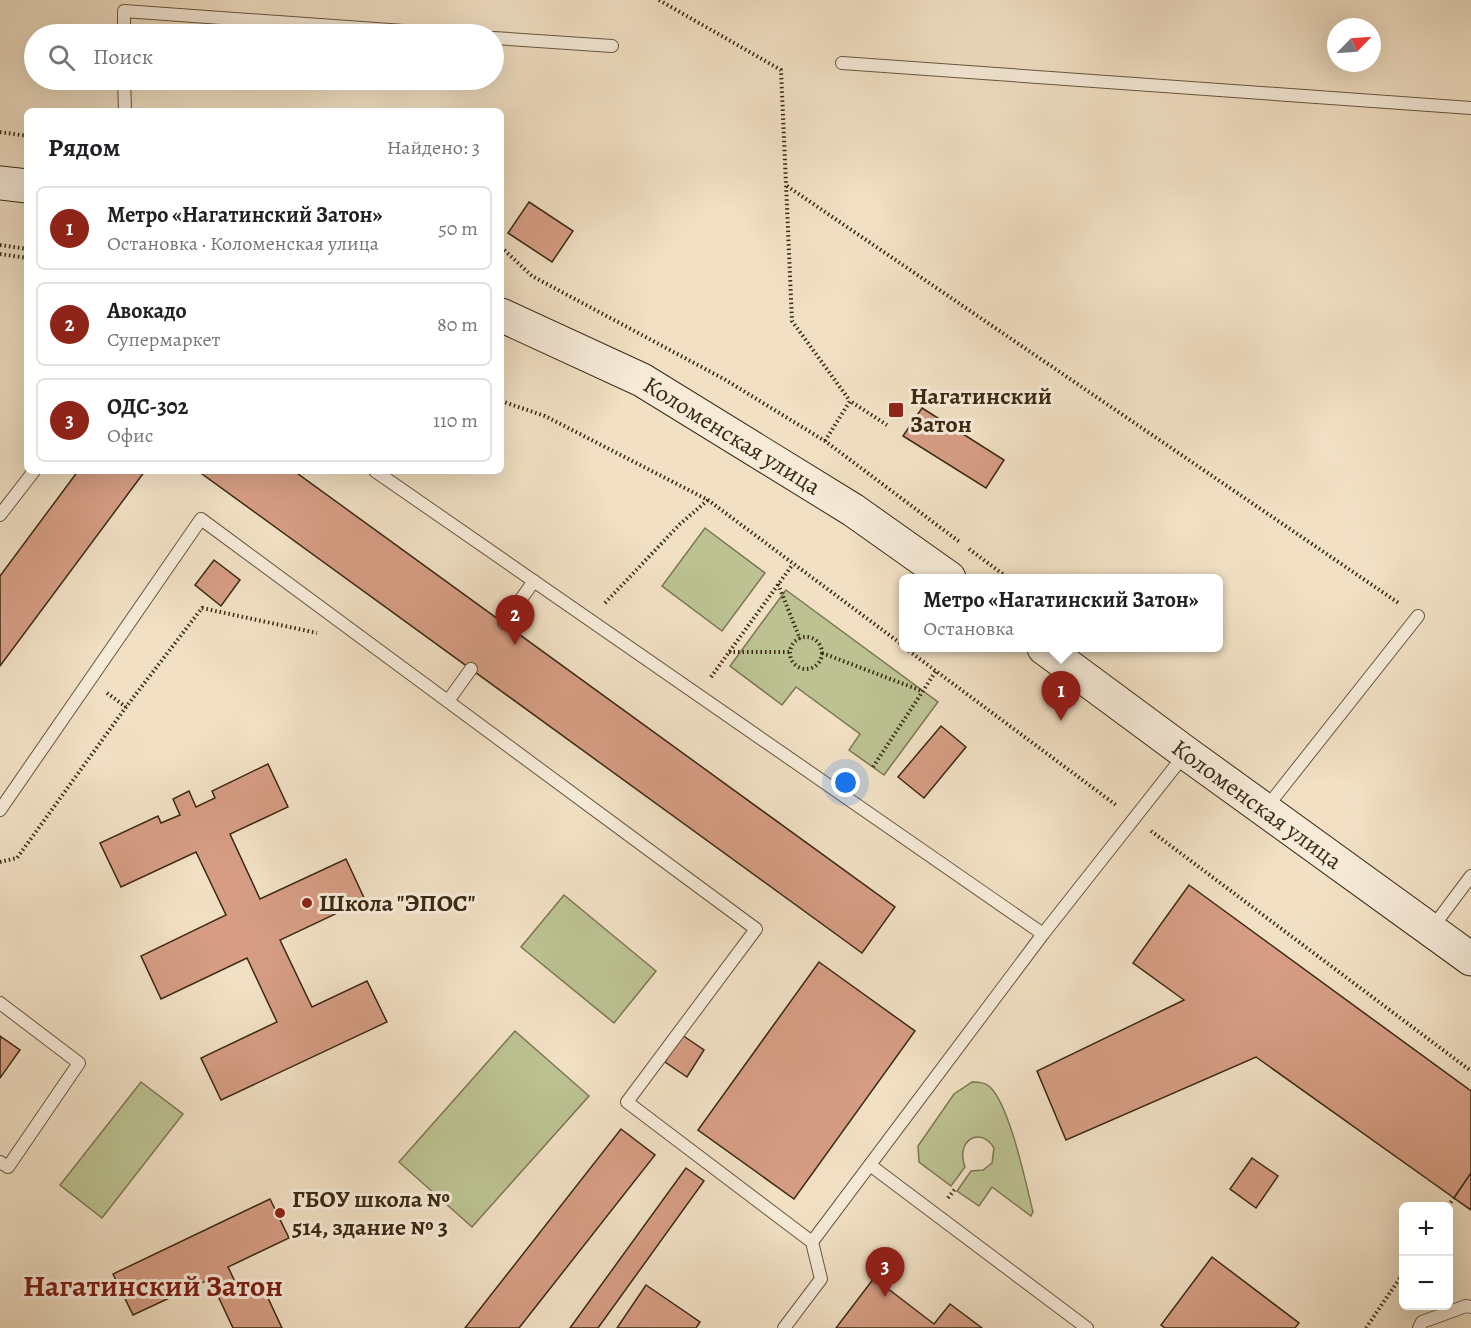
<!DOCTYPE html>
<html lang="ru">
<head>
<meta charset="utf-8">
<style>
	:root { --surface:#fff; --page:#f2f2f2; --text:#202124; --muted:#757577; --line:#e0e0e0; --accent:#8f2418 }
	body { margin:0; font-family:Alegreya,serif; background:var(--page); color:var(--text) }
	.controls { position:absolute; right:18px; bottom:18px; display:grid; overflow:hidden; border-radius:9px; box-shadow:0 6px 24px #0002 }
	.controls button { width:54px; height:54px; display:grid; place-items:center; padding:0; border:0; border-bottom:2px solid var(--line); background:var(--surface); color:var(--text); font:30px sans-serif }
	.compass { position:absolute; left:1327px; top:18px; width:54px; height:54px; border-radius:50%; background:var(--surface); box-shadow:0 6px 24px #0002; rotate:65deg }
	.you { position:absolute; left:846px; top:783px; width:21px; height:21px; margin:-15px; border:4px solid #fff; border-radius:50%; background:#1a73e8; box-shadow:0 0 0 9px #1a73e833 }
	.badge { display:grid; place-items:center; width:39px; height:39px; border-radius:50%; background:var(--accent); color:#fff; font-size:20px; font-weight:700 }
	.pin { position:absolute; translate:-50% -50px; filter:drop-shadow(0 2px 3px #0008) }
	.pin::after { content:''; position:absolute; top:32px; width:21px; height:18px; background:inherit; clip-path:polygon(0 0,100% 0,50% 100%) }
	.popup { position:absolute; left:899px; top:574px; width:324px; height:78px; box-sizing:border-box; display:grid; place-content:center; border-radius:9px; background:var(--surface); filter:drop-shadow(0 2px 4px #0005); font-size:20px; white-space:nowrap; color:var(--muted) }
	.popup b { font-size:22px; color:var(--text) }
	.popup::after { content:''; position:absolute; left:50%; top:100%; margin-left:-12px; border:12px solid transparent; border-top-color:var(--surface) }
	.list { margin:0; padding:0; list-style:none }
	h2 { display:flex; justify-content:space-between; align-items:center; height:78px; margin:0; padding:0 24px; font-size:26px }
	h2 small { font-size:20px; font-weight:400; color:var(--muted) }
	.list li { display:grid; grid-template-columns:39px 1fr auto; gap:18px; align-items:center; box-sizing:border-box; height:84px; margin:0 12px 12px; padding:0 12px; border:2px solid var(--line); border-radius:9px }
	.list b { display:block; font-size:22px; white-space:nowrap }
	.list p { margin:0; font-size:20px; white-space:nowrap; color:var(--muted) }
	.list em { font-size:20px; font-style:normal; color:var(--muted) }
	.icon { flex:none; width:33px; height:33px; fill:none; stroke:currentColor; stroke-width:2; stroke-linecap:round; stroke-linejoin:round }
	.map { position:relative; flex:none; width:1471px; height:1328px; overflow:hidden }
	.search { position:absolute; background:var(--surface); box-shadow:0 6px 24px #0002; left:24px; top:24px; width:480px; height:66px; display:flex; align-items:center; gap:15px; box-sizing:border-box; padding:0 21px; border-radius:33px; color:var(--muted); font-size:22px }
	.panel { position:absolute; background:var(--surface); box-shadow:0 6px 24px #0002; left:24px; top:108px; width:480px; height:366px; border-radius:9px }
	.map>svg:first-child { display:block }
</style>
</head>
<body>
<div class="map">
<svg width="1471" height="1328" viewBox="0 0 1471 1328">
	<rect width="100%" height="100%" fill="#f1e0c4"/>
	<filter id="stains"><feTurbulence type="fractalNoise" baseFrequency=".00333" numOctaves="4"/><feColorMatrix values="0 0 0 0 .2 0 0 0 0 .09 0 0 0 0 .02 0 0 0 .5 -.17"/></filter>
	<radialGradient id="worn" r=".72"><stop offset=".6" stop-color="#630" stop-opacity="0"/><stop offset="1" stop-color="#630" stop-opacity=".3"/></radialGradient>
	<g fill="#bcc292" stroke="#7c7652" stroke-width="1.5">
		<path d="M705,528L765,573L722,631L662,586Z"/>
		<path d="M786,590L938,702L884,775L849,750L860,734L796,687L782,705L730,666Z"/>
		<path d="M564,895L656,971L614,1023L521,947Z"/>
		<path d="M515,1031L589,1096L472,1227L399,1162Z"/>
		<path d="M141,1082L183,1114L102,1218L60,1185Z"/>
		<path d="M972,1082C978,1082 985,1082 990,1087C1010,1106 1026,1184 1033,1212L1031,1216L992,1187L979,1206L957,1191L971,1171L983,1170L992,1163L994,1148C980,1125 955,1141 965,1167L951,1186L919,1162L918,1146L954,1094Z"/>
	</g>
	<g fill="#d69d84" stroke="#3b2913" stroke-width="1.5">
		<path d="M529,202L573,231L552,262L508,233Z"/>
		<path d="M922,408L1004,460L986,488L903,436Z"/>
		<path d="M78,471H145L0,666V576Z"/>
		<path d="M198,471H294L895,907L862,953Z"/>
		<path d="M214,560L240,580L221,606L195,585Z"/>
		<path d="M941,726L966,747L924,798L898,777Z"/>
		<path d="M268,764L288,807L230,834L260,899L346,859L365,900L280,940L312,1007L367,981L387,1022L221,1100L201,1058L277,1022L247,958L161,999L141,956L226,915L196,852L121,887L100,843L158,816L161,823L180,815L173,799L189,791L196,807L215,798L212,791Z"/>
		<path d="M1189,885L1471,1091V1173L1454,1198L1256,1057L1066,1140L1037,1071L1184,1000L1133,963Z"/>
		<path d="M819,962L915,1031L794,1199L698,1130Z"/>
		<path d="M682,1035L704,1050L687,1077L665,1062Z"/>
		<path d="M0,1036L20,1050L0,1078Z"/>
		<path d="M621,1129L655,1155L519,1328H465Z"/>
		<path d="M1252,1158L1278,1176L1256,1208L1230,1189Z"/>
		<path d="M686,1168L704,1181L598,1328H570Z"/>
		<path d="M1471,1173V1210L1454,1198Z"/>
		<path d="M270,1199L289,1238L228,1267L239,1290L260,1281L282,1328H233L210,1279L133,1315L113,1274Z"/>
		<path d="M1212,1257L1299,1323L1295,1328H1165L1161,1325Z"/>
		<path d="M874,1278L934,1324L950,1304L982,1328H836Z"/>
		<path d="M646,1285L700,1322L696,1328H617Z"/>
	</g>
	<g fill="none" stroke-linecap="round" stroke-linejoin="round">
		<g stroke="#68573f" stroke-width="14">
			<g id="lane">
				<path d="M124,34V11L446,34"/>
				<path d="M494,38L612,46"/>
				<path d="M842,63L1471,108"/>
				<path d="M124,80L125,111"/>
				<path d="M0,515L34,471"/>
				<path d="M504,623L534,581"/>
				<path d="M448,701L471,669"/>
				<path d="M1266,808L1418,616"/>
				<path d="M0,810L201,519L756,929L627,1102L812,1242L1043,934L375,471"/>
				<path d="M1432,928L1471,876"/>
				<path d="M1043,934L1185,754"/>
				<path d="M0,1003L79,1063L8,1167L0,1162"/>
				<path d="M870,1165L1087,1328"/>
				<path d="M784,1328L821,1279L812,1242"/>
				<path d="M1419,1328L1422,1322L1466,1306L1471,1307"/>
			</g>
		</g>
		<g stroke="#3b2913" stroke-width="35">
			<g id="secondary">
				<path d="M0,183L27,186"/>
				<path id="s1" d="M501,315L642,380L853,510L949,578"/>
				<path id="s2" d="M1044,648L1186,753L1471,959"/>
			</g>
		</g>
		<g stroke="#3b2913" stroke-width="4" stroke-dasharray="1.5 3" stroke-linecap="butt">
			<path d="M659,0L781,70L792,321L850,401"/>
			<path d="M0,132L27,136"/>
			<path d="M787,186L1400,604"/>
			<path d="M0,245L27,249"/>
			<path d="M501,247L532,276L724,379L825,441L961,543"/>
			<path d="M0,254L27,258"/>
			<path d="M501,401L545,416L708,500L904,646"/>
			<path d="M825,441L850,401L887,425"/>
			<path d="M969,549L1008,578"/>
			<path d="M778,584L800,639"/>
			<path d="M605,603L680,524L708,500"/>
			<circle cx="806" cy="653" r="16"/>
			<path d="M905,648L1116,805"/>
			<path d="M729,652H791"/>
			<path d="M822,653L922,691"/>
			<path d="M711,677L793,564"/>
			<path d="M107,693L126,707"/>
			<path d="M873,767L936,671"/>
			<path d="M1151,831L1471,1071"/>
			<path d="M0,862L17,858L126,707L202,608L317,633"/>
			<path d="M948,1198L955,1189"/>
			<path d="M1448,1206L1454,1198"/>
			<path d="M1366,1328L1404,1272"/>
		</g>
		<use href="#lane" stroke="#f6ebd9" stroke-width="12"/>
		<use href="#secondary" stroke="#f6ebd9" stroke-width="33"/>
	</g>
	<g fill="#8f2418" stroke="#f6ebd9" stroke-width="2">
		<rect x="888" y="402" width="16" height="16" rx="3"/>
		<circle cx="307" cy="903" r="6"/>
		<circle cx="280" cy="1213" r="6"/>
	</g>
	<g text-anchor="middle" stroke-width="6" stroke-linejoin="round" paint-order="stroke">
		<g font-size="24" font-weight="bold" fill="#3b2913" stroke="#f6ebd9" text-anchor="start">
			<text x="910" y="404">Нагатинский<tspan x="910" dy="28">Затон</tspan></text>
			<text x="319" y="911">Школа "ЭПОС"</text>
			<text x="292" y="1207">ГБОУ школа №<tspan x="292" dy="28">514, здание № 3</tspan></text>
		</g>
		<g font-size="24" fill="#3b2913" stroke="#f6ebd9">
			<text dy="8" stroke="none"><textPath href="#s1" startOffset="261">Коломенская улица</textPath></text>
			<text dy="8" stroke="none"><textPath href="#s2" startOffset="264">Коломенская улица</textPath></text>
		</g>
		<g font-size="30" font-weight="bold" fill="#7a1f14" stroke="#f6ebd9">
			<text x="153" y="1296">Нагатинский Затон</text>
		</g>
	</g>
	<rect width="100%" height="100%" filter="url(#stains)"/>
	<rect width="100%" height="100%" fill="url(#worn)"/>
</svg>
<div class="controls">
<button>+</button>
<button>−</button>
</div>
<svg class="compass" viewBox="-18 -18 36 36"><path d="M0-13l5 13h-10z" fill="#e53935"/><path d="M0 13l5-13h-10z" fill="#757577"/></svg>
<div class="you"></div>
<div class="pin badge" style="left:1061px;top:721px">1</div>
<div class="popup"><b>Метро «Нагатинский Затон»</b>Остановка</div>
<div class="pin badge" style="left:515px;top:645px">2</div>
<div class="pin badge" style="left:885px;top:1297px">3</div>
<div class="search"><svg class="icon" aria-label="search" viewBox="0 0 24 24"><circle cx="10" cy="10" r="6"/><path d="M15 15l6 6"/></svg>Поиск</div>
<section class="panel">
<h2>Рядом<small>Найдено: 3</small></h2>
<ul class="list">
<li><span class="badge">1</span><div><b>Метро «Нагатинский Затон»</b><p>Остановка · Коломенская улица</p></div><em>50 m</em></li>
<li><span class="badge">2</span><div><b>Авокадо</b><p>Супермаркет</p></div><em>80 m</em></li>
<li><span class="badge">3</span><div><b>ОДС-302</b><p>Офис</p></div><em>110 m</em></li>
</ul>
</section>
</div>
</body>
</html>
